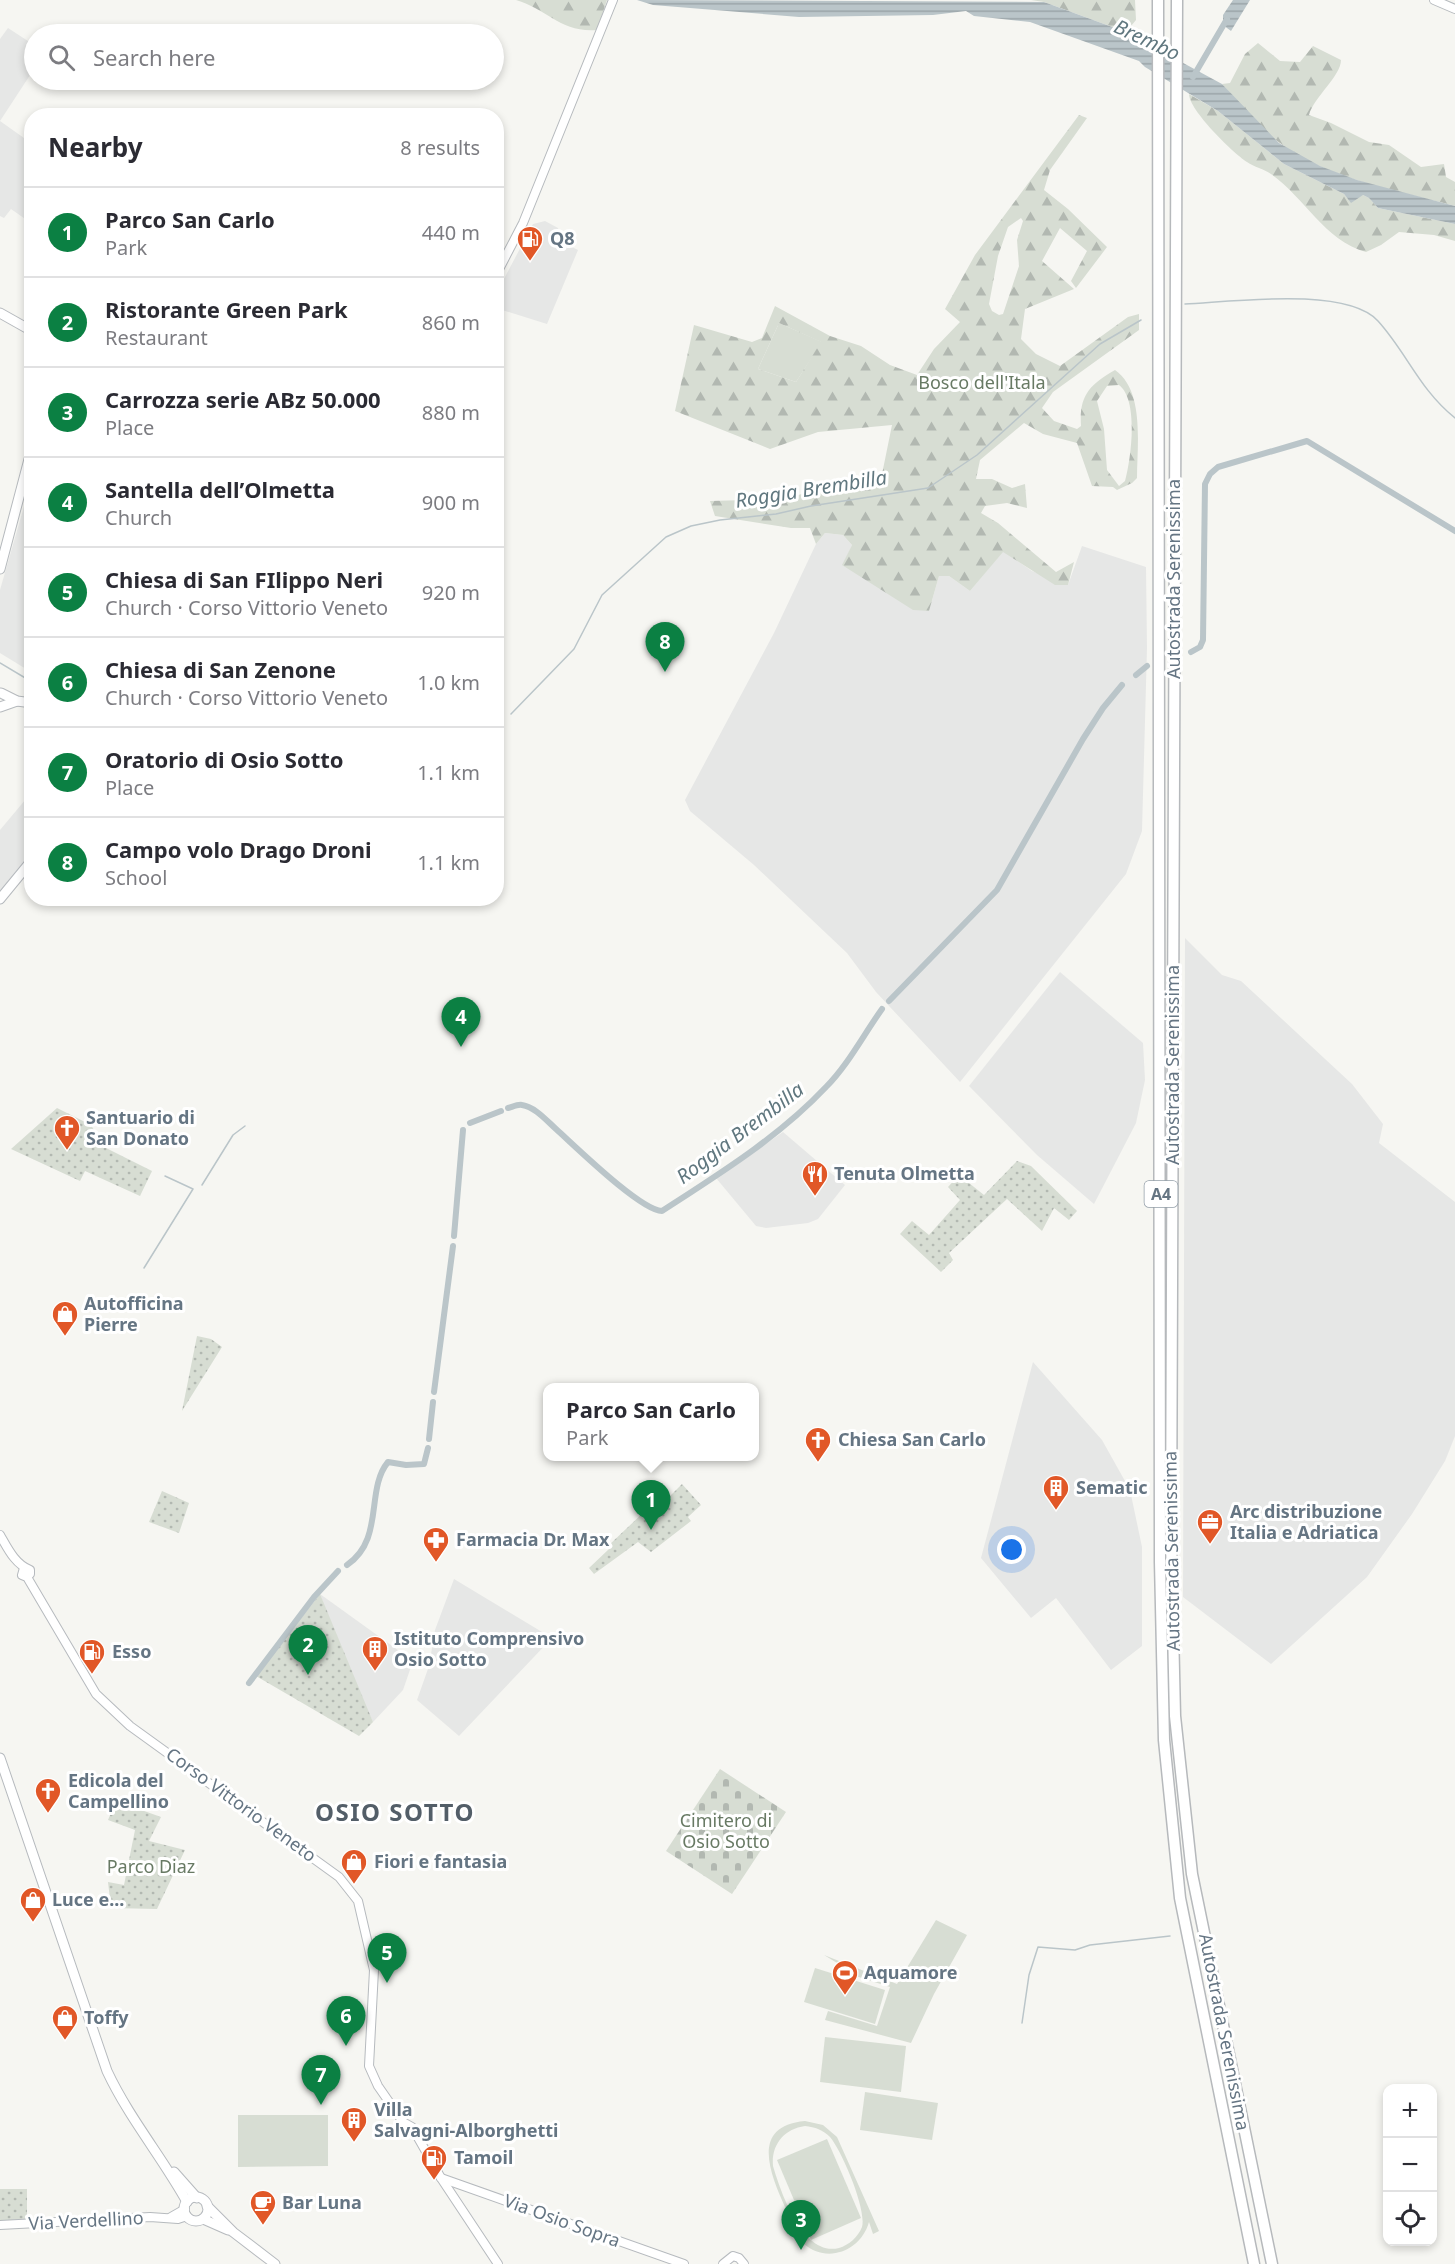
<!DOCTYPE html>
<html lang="en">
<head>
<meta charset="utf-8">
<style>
	:root { --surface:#fff; --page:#f2f2f3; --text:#2b2b33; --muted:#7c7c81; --line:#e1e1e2; --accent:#0b8043 }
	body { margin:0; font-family:"Noto Sans",sans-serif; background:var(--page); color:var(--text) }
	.controls { position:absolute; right:18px; bottom:18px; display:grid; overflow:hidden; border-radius:12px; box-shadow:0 3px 9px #0003 }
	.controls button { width:54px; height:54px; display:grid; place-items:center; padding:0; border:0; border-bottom:2px solid var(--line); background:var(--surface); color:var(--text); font:30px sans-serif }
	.you { position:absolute; left:1012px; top:1550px; width:21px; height:21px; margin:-15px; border:4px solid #fff; border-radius:50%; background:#1a73e8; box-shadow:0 0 0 9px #1a73e833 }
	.badge { display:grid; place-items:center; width:39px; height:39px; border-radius:50%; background:var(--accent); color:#fff; font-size:20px; font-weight:700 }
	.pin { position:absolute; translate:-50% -50px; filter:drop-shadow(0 2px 3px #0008) }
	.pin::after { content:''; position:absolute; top:32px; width:21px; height:18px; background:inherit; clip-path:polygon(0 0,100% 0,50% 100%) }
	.popup { position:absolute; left:543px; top:1383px; width:216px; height:78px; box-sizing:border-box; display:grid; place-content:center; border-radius:12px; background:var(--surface); filter:drop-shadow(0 2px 4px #0005); font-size:20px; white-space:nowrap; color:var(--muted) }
	.popup b { font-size:22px; color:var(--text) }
	.popup::after { content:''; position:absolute; left:50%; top:100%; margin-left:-12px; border:12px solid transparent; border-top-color:var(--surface) }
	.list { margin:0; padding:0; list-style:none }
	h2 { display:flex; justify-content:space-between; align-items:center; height:78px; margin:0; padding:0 24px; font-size:26px }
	h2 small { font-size:20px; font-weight:400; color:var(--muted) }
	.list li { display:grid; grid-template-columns:39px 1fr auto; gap:18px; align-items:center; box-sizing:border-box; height:90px; padding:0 24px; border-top:2px solid var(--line) }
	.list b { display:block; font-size:22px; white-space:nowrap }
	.list p { margin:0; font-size:20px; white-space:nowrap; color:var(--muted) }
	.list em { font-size:20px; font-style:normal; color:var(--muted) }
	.icon { flex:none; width:33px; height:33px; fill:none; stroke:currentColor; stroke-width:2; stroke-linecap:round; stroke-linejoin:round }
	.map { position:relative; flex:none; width:1455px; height:2264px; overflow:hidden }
	.search { position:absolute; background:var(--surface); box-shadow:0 3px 9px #0003; left:24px; top:24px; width:480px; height:66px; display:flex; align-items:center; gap:15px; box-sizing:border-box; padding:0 21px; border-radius:33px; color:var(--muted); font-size:22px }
	.panel { position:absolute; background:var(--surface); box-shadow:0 3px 9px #0003; left:24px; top:108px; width:480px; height:798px; border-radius:24px }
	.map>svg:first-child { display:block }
</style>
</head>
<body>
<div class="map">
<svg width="1455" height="2264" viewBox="0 0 1455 2264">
	<defs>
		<pattern id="forest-firs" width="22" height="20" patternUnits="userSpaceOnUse" patternTransform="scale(1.5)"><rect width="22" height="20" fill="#d7ddd3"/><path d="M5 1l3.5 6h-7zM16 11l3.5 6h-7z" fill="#b2b8b1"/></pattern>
		<pattern id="cemetery-stones" width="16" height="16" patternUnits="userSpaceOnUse" patternTransform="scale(1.5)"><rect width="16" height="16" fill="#d7ddd3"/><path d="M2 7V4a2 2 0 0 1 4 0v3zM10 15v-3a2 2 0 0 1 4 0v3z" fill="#b2b8b1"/></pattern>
		<pattern id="park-dots" width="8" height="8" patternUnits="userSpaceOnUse" patternTransform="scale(1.5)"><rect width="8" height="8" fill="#d7ddd3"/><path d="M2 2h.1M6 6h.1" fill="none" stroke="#b2b8b1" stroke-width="1.8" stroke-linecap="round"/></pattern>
		<pattern id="water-rules" width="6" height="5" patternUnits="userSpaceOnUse" patternTransform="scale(1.5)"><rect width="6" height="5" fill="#bac5c9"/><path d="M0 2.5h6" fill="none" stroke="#9ba5a9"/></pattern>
	</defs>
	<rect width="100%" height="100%" fill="#f6f6f2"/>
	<g fill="#e6e7e6">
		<path d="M8,28L34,45V69L0,121V39Z"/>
		<path d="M0,121L31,143V223L11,209L4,218L0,216Z"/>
		<path d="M545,221L558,228L562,242L578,250L547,324L496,308L497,292L533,224Z"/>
		<path d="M31,482V672L0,653V590Z"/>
		<path d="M825,533L843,535L852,545L843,565L929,611L939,576H949L970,591L1003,551L1032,571L1068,585L1082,546L1146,567L1147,648L1142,831L1126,874L960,1082L876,992L847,953L754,865L690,811L685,800L774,633L816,544Z"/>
		<path d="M31,793V854L0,892V830Z"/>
		<path d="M1185,938L1222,975L1241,981L1352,1084L1383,1124L1379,1143L1455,1202V1436L1445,1461L1412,1514L1367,1577L1271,1664L1183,1597Z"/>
		<path d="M1060,972L1143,1043L1145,1080L1136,1123L1094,1204L1037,1155L969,1086Z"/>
		<path d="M783,1132L845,1185L818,1219L808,1223L766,1228L756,1226L716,1178Z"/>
		<path d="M1033,1362L1102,1440L1130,1490L1142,1547V1646L1111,1670L1056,1598L1031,1618L981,1558Z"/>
		<path d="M454,1579L552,1638L459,1736L417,1700L429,1666L435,1630Z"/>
		<path d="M320,1594L413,1661L403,1690L373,1722L341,1652Z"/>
	</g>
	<g fill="#d7ddd3" fill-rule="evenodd">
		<path d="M779,323L822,342L796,382L758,369Z"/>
		<path d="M936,1920L967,1935L934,1994L911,2043L825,2020L828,2011L877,2026L890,1987L840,1971L842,1966L824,1955L897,1984Z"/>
		<path d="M815,1968L885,1990L875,2024L804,2002Z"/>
		<path d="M825,2037L906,2046L901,2092L820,2082Z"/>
		<path d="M865,2092L938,2103L932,2140L860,2130Z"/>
		<path d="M238,2115H328V2166L238,2167Z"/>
		<path d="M805,2121L823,2125L837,2137L879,2231L873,2234L869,2222C861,2251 827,2264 804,2244C794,2234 790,2219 785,2207C771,2175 749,2126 805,2121ZM805,2126C815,2127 823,2130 830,2137C842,2151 867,2210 862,2227C858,2237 849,2245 839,2248C803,2257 781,2193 773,2166C771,2145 784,2129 805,2126Z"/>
		<path d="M827,2139L861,2218L811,2240L777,2160Z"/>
	</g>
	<g fill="url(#forest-firs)" fill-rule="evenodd">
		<path d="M516,0H607L597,30C561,33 547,9 516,0Z"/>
		<path d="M1031,0H1135L1136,20L1126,32L1044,2Z"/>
		<path d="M1258,43L1280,61L1300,62L1313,46L1341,60C1341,76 1314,97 1309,115L1331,123L1369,142L1389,145L1421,167L1444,164L1446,177L1455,182V206C1396,190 1330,180 1280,143C1258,128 1240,103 1222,84L1230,83L1245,54Z"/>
		<path d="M1189,94L1218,111L1284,164L1344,194L1348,199L1363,195L1369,198L1378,208L1455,224V241L1434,235L1399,232L1381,245L1366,252C1324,240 1305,198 1271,174C1264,169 1254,167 1247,162C1232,152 1189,110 1189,94Z"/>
		<path d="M1079,115L1087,118L1050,170L1044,190L1068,209L1107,247L1076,288L1071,281L1087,251L1060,228L1042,261L1074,289L1025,309L1021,339L1036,354L1060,366L1128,317L1139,314V330L1053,392L1042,408L1054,421L1077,429L1081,426C1079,396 1089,385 1115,370C1145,391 1137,445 1137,478L1132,483L1117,490L1113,487L1092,486L1077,443L1043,434L1024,423L980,460L976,479H992L1012,488L1025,484L1027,508L1007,503L985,506L981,513L998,523L1056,572L1074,562L1068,585H1055L1003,552L970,591L949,576H939L929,611L913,610L842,565L852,545L843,535L825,533L816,544L810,528H791L715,516L710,501L785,499L825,487L880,484L892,425L818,432L770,449L675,411L694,325L752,342L762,338L775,306L830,336L861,346L890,365L917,375L934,349L960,322L945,309L975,255ZM1021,218L1023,221L1017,240L1019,266L1003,314L999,315L992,311L989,304L998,256L1008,227ZM779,323L821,342L796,382L758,369ZM1119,385C1139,400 1131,459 1125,481L1119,486L1107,470L1104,429L1097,401L1107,386Z"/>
	</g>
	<path fill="url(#cemetery-stones)" d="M720,1769L786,1812L732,1894L666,1851Z"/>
	<g fill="url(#park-dots)">
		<path d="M57,1108L91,1125L104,1147L152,1171L140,1196L85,1171L80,1181L11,1149Z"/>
		<path d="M1017,1161L1031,1166L1077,1211L1069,1220L1054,1208L1042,1231L1007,1199L949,1253L953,1260L941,1272L900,1234L912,1221L929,1235L960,1200L948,1187L959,1175L984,1195Z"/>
		<path d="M197,1336L211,1339L222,1347L182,1411Z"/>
		<path d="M682,1484L701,1505L688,1517L691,1521L651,1552L638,1542L594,1574L589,1568L609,1549L608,1546L664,1493L669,1497Z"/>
		<path d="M162,1491L189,1503L179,1533L149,1522Z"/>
		<path d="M320,1594L373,1722L359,1736L256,1676Z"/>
		<path d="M116,1801L161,1817L149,1841L185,1850L157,1909L111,1908L108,1882L124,1885L135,1830L108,1820Z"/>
		<rect x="0" y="2189" width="27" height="32"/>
	</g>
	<g fill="url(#water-rules)">
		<path d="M637,0L1044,2L1126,32L1222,84L1279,143L1320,166L1357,180L1455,206V224L1378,208L1369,198L1363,195L1351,203L1344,194L1284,164L1218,111L1145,67L1139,61L1030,22L974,16L966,11L933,15L799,17L653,5Z"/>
		<path d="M1233,0H1250L1231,31L1223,25V15Z"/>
	</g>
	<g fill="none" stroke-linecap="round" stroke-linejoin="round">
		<g stroke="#bac5c9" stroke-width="1.5">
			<path d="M1185,304C1230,302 1346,286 1378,321C1407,353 1419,389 1455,418"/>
			<path d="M0,663L32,682"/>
			<path d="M511,714L574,649L602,595L666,537L691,526L720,520L776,514L811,506L928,488L977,455L1100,344L1141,320"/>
			<path d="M496,730L499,727"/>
			<path d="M202,1185L233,1135L245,1126"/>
			<path d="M144,1268L193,1189L165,1176"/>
			<path d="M1022,2023L1029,1975L1038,1947L1075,1950L1090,1945L1170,1936"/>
		</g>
		<g stroke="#bac5c9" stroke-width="6">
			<path d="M1193,77L1227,19"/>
			<path d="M1191,652L1200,647L1203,640L1205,484L1210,474L1218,467L1307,441L1455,531"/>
			<path d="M1136,675L1147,666"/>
			<path d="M889,1001L997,890L1083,739L1103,708L1122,685"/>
			<path d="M508,1108C512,1107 518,1104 522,1105C535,1107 546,1120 556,1129C575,1146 640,1210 662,1211C719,1174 779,1137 826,1087C848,1065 864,1034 882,1009"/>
			<path d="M470,1123L501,1111"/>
			<path d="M454,1236L463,1130"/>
			<path d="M434,1392L453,1246"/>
			<path d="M429,1439L433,1402"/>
			<path d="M347,1565C385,1539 365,1490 388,1462L406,1465L424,1464L428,1448"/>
			<path d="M249,1683L314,1597L338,1571"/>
		</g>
		<g stroke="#b6babe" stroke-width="10">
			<g id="secondary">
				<path d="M1434,0L1455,9"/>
				<path d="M496,275L523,223L613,0"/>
				<path d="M0,1535C8,1549 15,1564 30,1570V1574L27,1577"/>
				<path d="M24,1568L22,1575L27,1577L96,1694L130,1726L339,1877L358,1901L374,1970L369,2066L378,2086L403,2122L412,2127L441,2178L498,2264"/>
				<path d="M441,2178L684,2264"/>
				<path d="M171,2217L185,2209"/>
				<path d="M0,2225L150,2217L178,2219L187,2216"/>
				<path d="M723,2264L733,2256L739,2258L744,2264"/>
			</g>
		</g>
		<g stroke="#b6babe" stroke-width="11">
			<g id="primary">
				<path d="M0,313L32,331"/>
				<path d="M0,569L32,448"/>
				<path d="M1,693L17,701L32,703"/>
				<path d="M0,707L17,701"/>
				<path d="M0,899L32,860"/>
				<path d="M0,1758L107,2071C129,2118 162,2157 187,2202"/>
				<path d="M174,2172L197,2198"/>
				<circle cx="196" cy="2209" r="12"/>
				<path d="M207,2206L233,2232L275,2264"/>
				<path d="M203,2219L228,2230"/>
			</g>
		</g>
		<g stroke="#b6b9bc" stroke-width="13">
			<g id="highway">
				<path d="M1158,0L1160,1562L1164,1740L1180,1898L1254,2264"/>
				<path d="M1177,0L1171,1540L1175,1716L1192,1874L1272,2264"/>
			</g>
		</g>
		<use href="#secondary" stroke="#fff" stroke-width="8"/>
		<use href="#primary" stroke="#fff" stroke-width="9"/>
		<use href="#highway" stroke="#fff" stroke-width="10"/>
	</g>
	<defs>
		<g id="fuel-pin" transform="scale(1.35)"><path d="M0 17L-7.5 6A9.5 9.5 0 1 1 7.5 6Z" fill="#e15727" stroke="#fff"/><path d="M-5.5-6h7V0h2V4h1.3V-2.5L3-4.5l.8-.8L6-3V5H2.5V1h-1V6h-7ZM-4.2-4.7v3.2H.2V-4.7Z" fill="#fff"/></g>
		<g id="church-pin" transform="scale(1.35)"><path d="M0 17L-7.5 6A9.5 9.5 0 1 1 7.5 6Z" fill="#e15727" stroke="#fff"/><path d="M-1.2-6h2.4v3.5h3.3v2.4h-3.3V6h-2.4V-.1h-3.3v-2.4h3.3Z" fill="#fff"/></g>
		<g id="restaurant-pin" transform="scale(1.35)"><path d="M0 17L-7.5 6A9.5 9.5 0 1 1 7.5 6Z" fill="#e15727" stroke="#fff"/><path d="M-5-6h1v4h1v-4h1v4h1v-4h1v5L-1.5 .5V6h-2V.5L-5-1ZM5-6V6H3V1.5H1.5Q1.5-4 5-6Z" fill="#fff"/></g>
		<g id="shop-pin" transform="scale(1.35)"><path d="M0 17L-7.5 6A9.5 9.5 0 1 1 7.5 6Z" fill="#e15727" stroke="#fff"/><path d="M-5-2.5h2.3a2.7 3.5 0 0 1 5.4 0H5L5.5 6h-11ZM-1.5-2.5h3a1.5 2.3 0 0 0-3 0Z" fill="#fff"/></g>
		<g id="building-pin" transform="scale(1.35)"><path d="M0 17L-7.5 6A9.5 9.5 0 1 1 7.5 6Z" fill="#e15727" stroke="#fff"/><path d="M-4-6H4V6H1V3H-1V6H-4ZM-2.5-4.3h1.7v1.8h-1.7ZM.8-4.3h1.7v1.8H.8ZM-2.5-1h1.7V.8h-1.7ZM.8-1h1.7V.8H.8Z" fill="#fff"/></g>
		<g id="office-pin" transform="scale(1.35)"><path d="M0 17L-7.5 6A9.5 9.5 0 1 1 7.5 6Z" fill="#e15727" stroke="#fff"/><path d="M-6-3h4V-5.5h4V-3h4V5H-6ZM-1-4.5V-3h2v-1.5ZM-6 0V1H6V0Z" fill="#fff"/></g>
		<g id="pharmacy-pin" transform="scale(1.35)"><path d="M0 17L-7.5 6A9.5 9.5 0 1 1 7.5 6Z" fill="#e15727" stroke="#fff"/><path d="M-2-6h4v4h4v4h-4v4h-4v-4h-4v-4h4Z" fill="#fff"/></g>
		<g id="stadium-pin" transform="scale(1.35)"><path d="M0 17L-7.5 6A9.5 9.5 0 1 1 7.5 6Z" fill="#e15727" stroke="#fff"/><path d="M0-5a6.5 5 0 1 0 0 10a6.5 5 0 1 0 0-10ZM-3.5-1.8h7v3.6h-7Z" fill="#fff"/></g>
		<g id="cafe-pin" transform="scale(1.35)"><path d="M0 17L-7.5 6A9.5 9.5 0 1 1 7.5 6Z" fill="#e15727" stroke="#fff"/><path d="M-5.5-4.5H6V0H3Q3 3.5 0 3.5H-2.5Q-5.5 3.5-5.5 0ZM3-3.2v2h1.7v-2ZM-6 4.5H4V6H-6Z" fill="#fff"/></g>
	</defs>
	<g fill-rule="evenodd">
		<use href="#fuel-pin" x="530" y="239"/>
		<use href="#church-pin" x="67" y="1128"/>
		<use href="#restaurant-pin" x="815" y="1174"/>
		<use href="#shop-pin" x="65" y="1314"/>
		<use href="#church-pin" x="818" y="1440"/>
		<use href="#building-pin" x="1056" y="1488"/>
		<use href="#office-pin" x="1210" y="1522"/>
		<use href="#pharmacy-pin" x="436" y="1540"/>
		<use href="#building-pin" x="375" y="1649"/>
		<use href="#fuel-pin" x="92" y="1652"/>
		<use href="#church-pin" x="48" y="1791"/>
		<use href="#shop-pin" x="354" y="1862"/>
		<use href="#shop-pin" x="33" y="1900"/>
		<use href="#stadium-pin" x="845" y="1973"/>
		<use href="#shop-pin" x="65" y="2018"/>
		<use href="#building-pin" x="354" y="2120"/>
		<use href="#fuel-pin" x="434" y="2158"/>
		<use href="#cafe-pin" x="263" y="2203"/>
	</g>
	<g text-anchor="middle" stroke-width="6" stroke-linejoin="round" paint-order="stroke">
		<rect fill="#fff" stroke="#939ea8" stroke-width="1.5" x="1144.5" y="1181" width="33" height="26" rx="4.5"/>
		<g font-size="16" font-weight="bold" fill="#657583">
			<text x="1161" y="1200">A4</text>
		</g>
		<g font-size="18" font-weight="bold" fill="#657583" stroke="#fff" text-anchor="start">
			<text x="550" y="245">Q8</text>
			<text x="86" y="1124">Santuario di<tspan x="86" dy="21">San Donato</tspan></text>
			<text x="834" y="1180">Tenuta Olmetta</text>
			<text x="84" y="1310">Autofficina<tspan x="84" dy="21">Pierre</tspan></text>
			<text x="838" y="1446">Chiesa San Carlo</text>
			<text x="1076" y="1494">Sematic</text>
			<text x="1230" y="1518">Arc distribuzione<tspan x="1230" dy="21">Italia e Adriatica</tspan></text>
			<text x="456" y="1546">Farmacia Dr. Max</text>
			<text x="394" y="1645">Istituto Comprensivo<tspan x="394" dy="21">Osio Sotto</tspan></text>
			<text x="112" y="1658">Esso</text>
			<text x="68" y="1787">Edicola del<tspan x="68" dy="21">Campellino</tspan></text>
			<text x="374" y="1868">Fiori e fantasia</text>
			<text x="52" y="1906">Luce e...</text>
			<text x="864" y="1979">Aquamore</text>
			<text x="84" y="2024">Toffy</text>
			<text x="374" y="2116">Villa<tspan x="374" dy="21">Salvagni-Alborghetti</tspan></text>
			<text x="454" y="2164">Tamoil</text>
			<text x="282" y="2209">Bar Luna</text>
		</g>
		<g font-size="18" fill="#687a64" stroke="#fff">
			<text x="982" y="389">Bosco dell'Itala</text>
			<text x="726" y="1827">Cimitero di<tspan x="726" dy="21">Osio Sotto</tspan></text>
			<text x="151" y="1873">Parco Diaz</text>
		</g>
		<g font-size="18" fill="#657583" stroke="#fff">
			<text transform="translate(1174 579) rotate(-90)" y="6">Autostrada Serenissima</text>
			<text transform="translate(1173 1065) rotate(-90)" y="6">Autostrada Serenissima</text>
			<text transform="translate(1172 1551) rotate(-91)" y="6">Autostrada Serenissima</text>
			<text transform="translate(241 1805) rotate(36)" y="6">Corso Vittorio Veneto</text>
			<text transform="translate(1224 2032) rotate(79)" y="6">Autostrada Serenissima</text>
			<text transform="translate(86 2221) rotate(-3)" y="6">Via Verdellino</text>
			<text transform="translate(562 2221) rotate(20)" y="6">Via Osio Sopra</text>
		</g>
		<g font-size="20" font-style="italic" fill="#60777f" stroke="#fff">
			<text transform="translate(1147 40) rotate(25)" y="7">Brembo</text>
			<text transform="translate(811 489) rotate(-9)" y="7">Roggia Brembilla</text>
			<text transform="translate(740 1133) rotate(-37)" y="7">Roggia Brembilla</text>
		</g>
		<g font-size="24" font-weight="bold" letter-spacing="1.5" fill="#535e68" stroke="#fff">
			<text x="395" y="1821">OSIO SOTTO</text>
		</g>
	</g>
</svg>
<div class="controls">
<button>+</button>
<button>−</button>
<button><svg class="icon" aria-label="locate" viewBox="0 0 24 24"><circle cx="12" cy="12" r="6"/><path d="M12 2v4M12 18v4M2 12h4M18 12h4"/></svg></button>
</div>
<div class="you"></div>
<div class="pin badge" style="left:651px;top:1530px">1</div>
<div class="popup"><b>Parco San Carlo</b>Park</div>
<div class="pin badge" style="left:308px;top:1675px">2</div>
<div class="pin badge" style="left:801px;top:2250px">3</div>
<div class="pin badge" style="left:461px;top:1047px">4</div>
<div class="pin badge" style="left:387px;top:1983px">5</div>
<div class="pin badge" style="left:346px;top:2046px">6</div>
<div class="pin badge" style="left:321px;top:2105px">7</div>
<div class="pin badge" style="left:665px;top:672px">8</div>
<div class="search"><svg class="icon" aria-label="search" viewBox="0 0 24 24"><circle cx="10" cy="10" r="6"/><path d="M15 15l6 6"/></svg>Search here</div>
<section class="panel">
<h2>Nearby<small>8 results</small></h2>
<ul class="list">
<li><span class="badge">1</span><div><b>Parco San Carlo</b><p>Park</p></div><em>440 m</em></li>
<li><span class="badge">2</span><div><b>Ristorante Green Park</b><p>Restaurant</p></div><em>860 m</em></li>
<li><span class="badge">3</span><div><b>Carrozza serie ABz 50.000</b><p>Place</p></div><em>880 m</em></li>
<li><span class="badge">4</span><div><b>Santella dell’Olmetta</b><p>Church</p></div><em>900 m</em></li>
<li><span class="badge">5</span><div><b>Chiesa di San FIlippo Neri</b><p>Church · Corso Vittorio Veneto</p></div><em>920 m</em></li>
<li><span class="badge">6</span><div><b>Chiesa di San Zenone</b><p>Church · Corso Vittorio Veneto</p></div><em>1.0 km</em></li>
<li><span class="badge">7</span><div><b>Oratorio di Osio Sotto</b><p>Place</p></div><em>1.1 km</em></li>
<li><span class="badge">8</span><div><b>Campo volo Drago Droni</b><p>School</p></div><em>1.1 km</em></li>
</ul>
</section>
</div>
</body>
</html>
